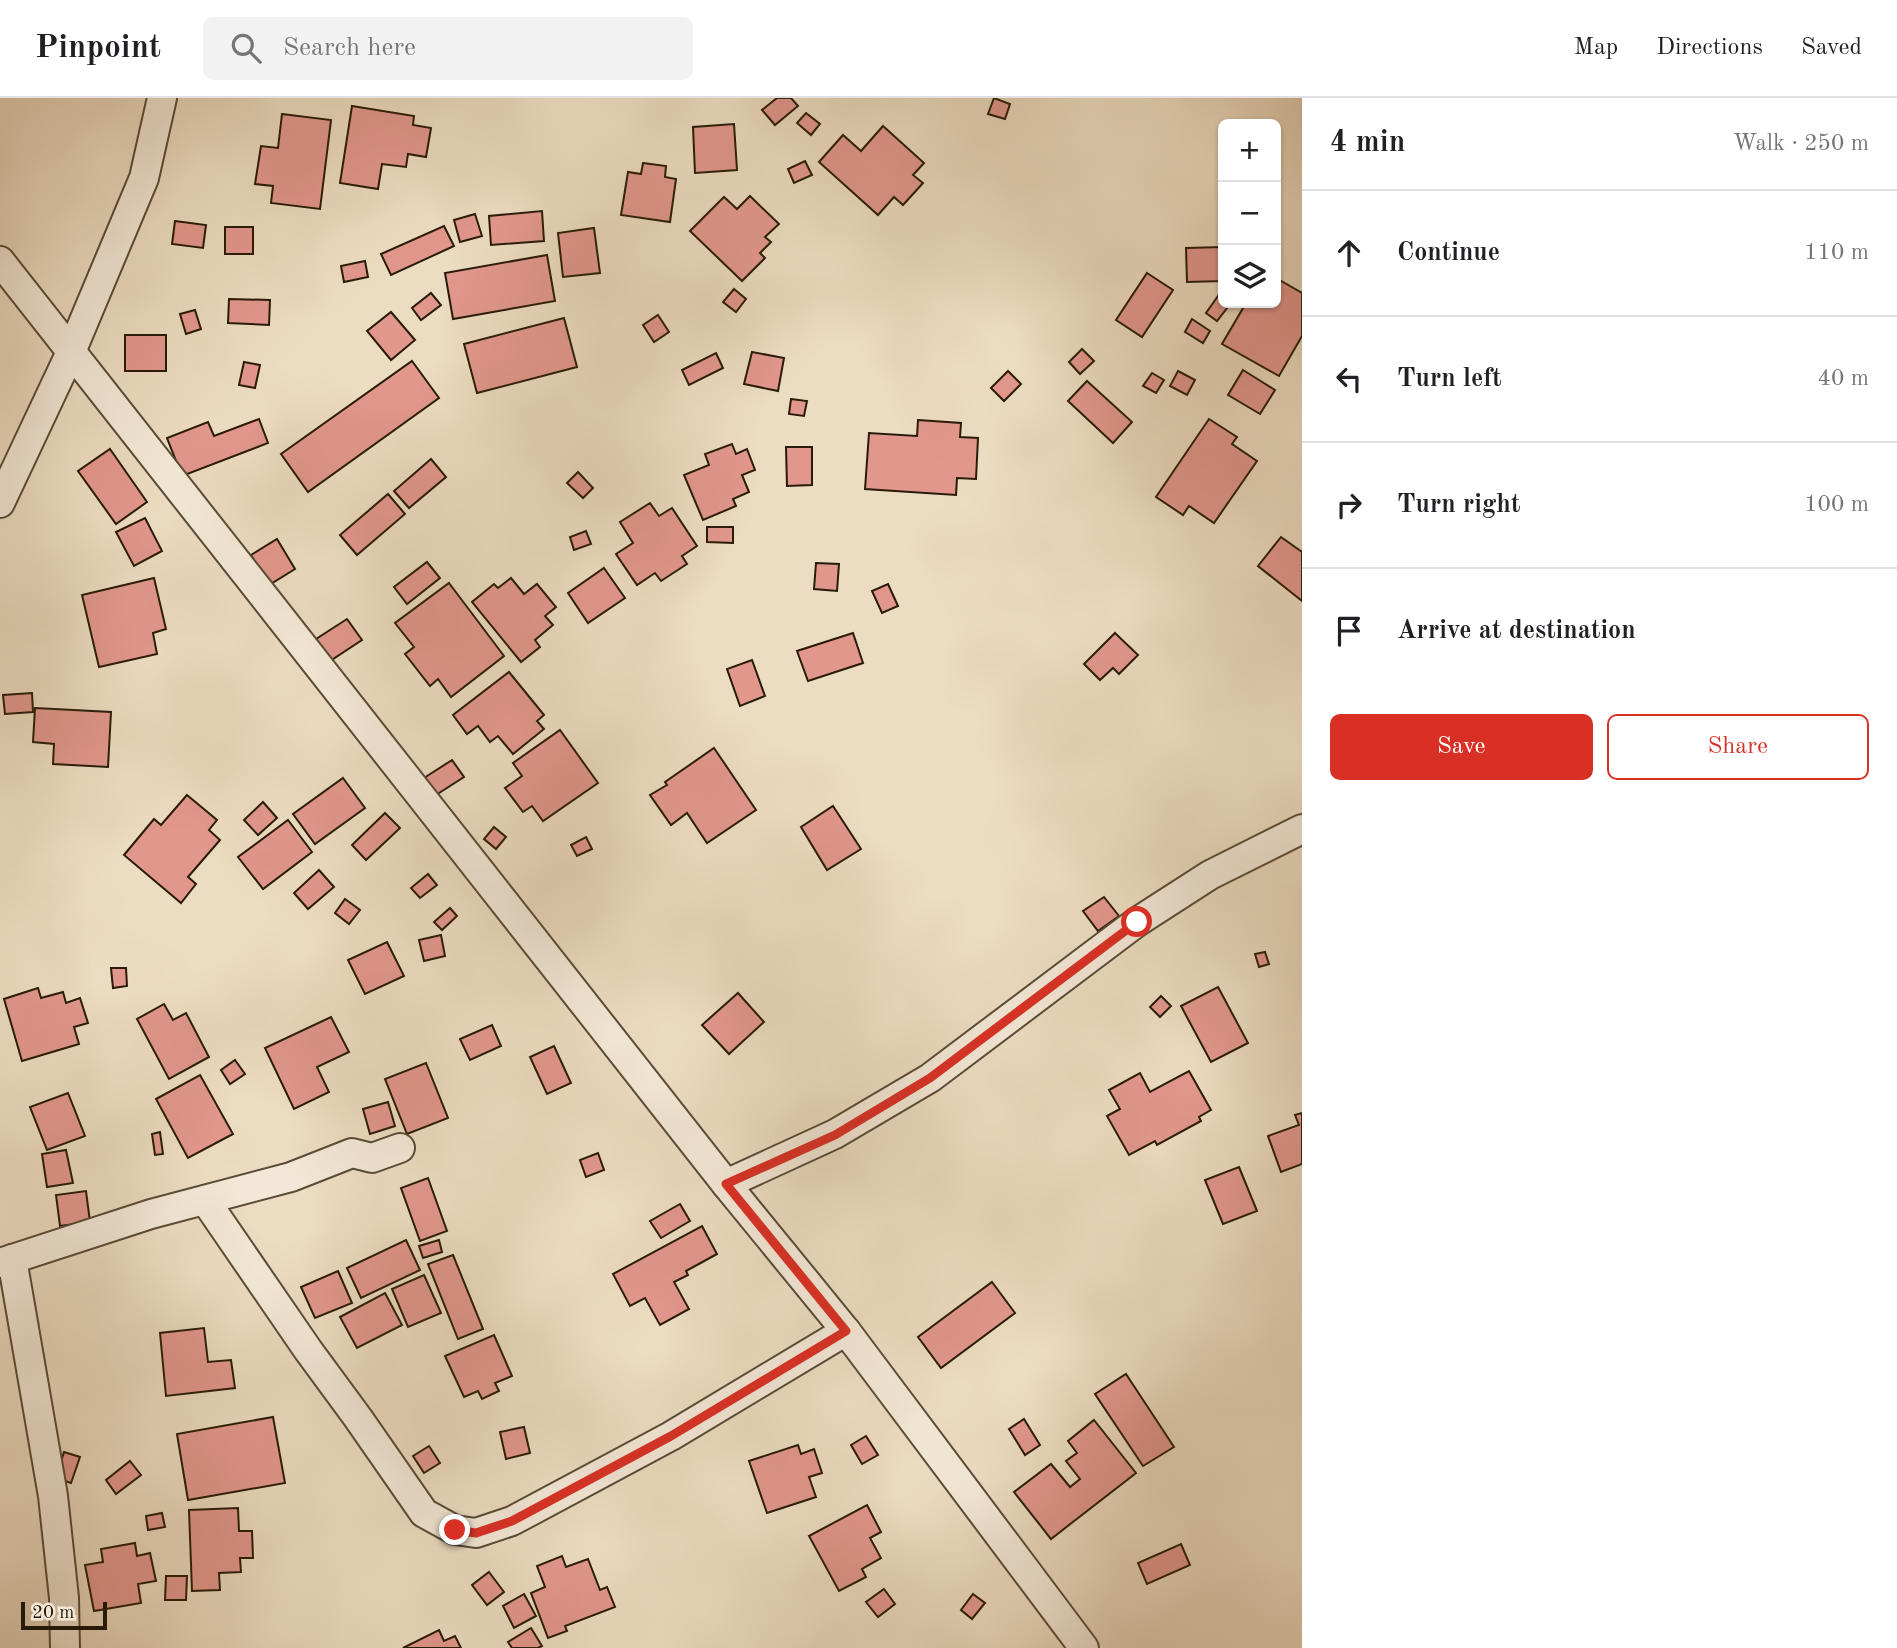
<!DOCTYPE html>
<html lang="en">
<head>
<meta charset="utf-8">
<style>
	:root { --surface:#fff; --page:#f2f2f2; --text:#202124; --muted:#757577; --line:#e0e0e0; --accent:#d93025 }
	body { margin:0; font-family:"Old Standard TT",serif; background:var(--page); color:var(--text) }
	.controls { position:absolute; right:21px; top:21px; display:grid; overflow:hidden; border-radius:10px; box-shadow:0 2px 5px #0004 }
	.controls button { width:63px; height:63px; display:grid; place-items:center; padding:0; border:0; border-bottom:2px solid var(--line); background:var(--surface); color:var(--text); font:35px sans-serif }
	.scale { position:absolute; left:21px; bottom:18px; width:86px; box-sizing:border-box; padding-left:7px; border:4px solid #281b08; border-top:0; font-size:19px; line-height:24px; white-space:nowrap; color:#281b08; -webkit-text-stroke:5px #f3e8d7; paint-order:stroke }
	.stop { position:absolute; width:21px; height:21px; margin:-16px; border:5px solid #d93025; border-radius:50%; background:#fff }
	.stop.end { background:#d93025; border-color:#fff; box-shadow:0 2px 7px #0008 }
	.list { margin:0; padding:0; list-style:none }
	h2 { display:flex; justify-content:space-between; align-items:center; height:91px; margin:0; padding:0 28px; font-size:30px }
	h2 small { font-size:23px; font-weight:400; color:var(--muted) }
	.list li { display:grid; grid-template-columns:46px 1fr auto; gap:21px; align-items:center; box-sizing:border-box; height:126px; padding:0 28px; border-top:2px solid var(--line) }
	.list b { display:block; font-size:26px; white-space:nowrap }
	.list em { font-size:23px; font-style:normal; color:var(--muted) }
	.actions { display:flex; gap:14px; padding:21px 28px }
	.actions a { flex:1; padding:16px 0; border:2px solid var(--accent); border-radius:10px; text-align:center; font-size:24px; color:var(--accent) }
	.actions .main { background:var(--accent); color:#fff }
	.icon { flex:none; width:38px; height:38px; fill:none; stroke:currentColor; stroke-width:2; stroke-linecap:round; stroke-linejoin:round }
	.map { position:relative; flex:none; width:1302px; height:1550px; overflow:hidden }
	header { display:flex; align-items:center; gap:42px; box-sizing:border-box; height:98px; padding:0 35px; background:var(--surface); border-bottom:2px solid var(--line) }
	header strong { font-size:33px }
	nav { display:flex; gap:38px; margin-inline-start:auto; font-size:24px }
	.search { width:490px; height:63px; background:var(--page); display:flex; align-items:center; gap:18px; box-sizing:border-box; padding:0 24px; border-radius:10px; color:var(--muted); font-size:26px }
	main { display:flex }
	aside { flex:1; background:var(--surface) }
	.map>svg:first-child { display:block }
</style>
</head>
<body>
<header>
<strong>Pinpoint</strong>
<div class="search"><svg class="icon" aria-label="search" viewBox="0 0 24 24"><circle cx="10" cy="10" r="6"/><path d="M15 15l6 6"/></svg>Search here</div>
<nav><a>Map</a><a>Directions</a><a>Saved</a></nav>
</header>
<main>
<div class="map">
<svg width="1302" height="1550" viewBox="0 0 1302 1550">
	<rect width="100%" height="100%" fill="#ecdcc1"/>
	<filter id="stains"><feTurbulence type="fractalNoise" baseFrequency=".00286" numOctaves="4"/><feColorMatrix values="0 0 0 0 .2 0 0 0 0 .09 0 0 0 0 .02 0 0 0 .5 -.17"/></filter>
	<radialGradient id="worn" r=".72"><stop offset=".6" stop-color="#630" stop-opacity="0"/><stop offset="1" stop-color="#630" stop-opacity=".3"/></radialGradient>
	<g fill="#e2978d" stroke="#281b08" stroke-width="2">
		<path d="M777,0H791L798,8L775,27L762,12Z"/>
		<path d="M994,0L1010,6L1005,21L988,16Z"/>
		<path d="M352,8L414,18L413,27L431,30L426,59L408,56L406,69L382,66L378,91L340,85Z"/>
		<path d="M806,15L820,26L811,37L797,25Z"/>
		<path d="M282,16L331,22L320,111L271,105L273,88L255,86L261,48L278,50Z"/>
		<path d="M734,26L737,72L695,75L693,29Z"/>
		<path d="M883,28L924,65L913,77L923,85L903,107L894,99L878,117L819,64L843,37L861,53Z"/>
		<path d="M805,63L812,77L794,85L788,71Z"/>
		<path d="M643,65L666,68L665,79L676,81L670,124L621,117L628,74L641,76Z"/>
		<path d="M750,98L779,126L765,139L771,144L760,155L765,160L742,183L690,133L724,99L737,111Z"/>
		<path d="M542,113L544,143L491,147L489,118Z"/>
		<path d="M475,116L482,138L460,144L454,122Z"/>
		<path d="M175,123L206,127L203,150L172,146Z"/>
		<path d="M444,128L454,148L391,177L381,156Z"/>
		<rect x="225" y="129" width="28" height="27"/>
		<path d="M594,130L600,175L563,179L558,135Z"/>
		<path d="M1223,149V183L1187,184L1186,150Z"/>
		<path d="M547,157L555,203L453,221L445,175Z"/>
		<path d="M365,163L368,179L344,184L341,168Z"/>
		<path d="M1147,175L1173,192L1142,239L1116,222Z"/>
		<path d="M1276,180L1302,195V238L1279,278L1222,246L1246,205H1276Z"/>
		<path d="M734,191L746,201L736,214L723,204Z"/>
		<path d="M1223,191V205H1231L1217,223L1206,215Z"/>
		<path d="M431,195L441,207L421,222L412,210Z"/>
		<path d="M229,201L270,202L269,227L228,225Z"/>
		<path d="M195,212L201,231L186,236L180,216Z"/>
		<path d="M391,214L415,242L391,262L367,233Z"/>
		<path d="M658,217L669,234L654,244L643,227Z"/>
		<path d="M564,220L577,269L477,295L464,246Z"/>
		<path d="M1192,221L1210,233L1203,245L1185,234Z"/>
		<rect x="125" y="237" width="41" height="36"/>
		<path d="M1082,251L1094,263L1080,276L1069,264Z"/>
		<path d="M752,254L784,260L778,293L744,286Z"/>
		<path d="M716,255L723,270L689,287L682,272Z"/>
		<path d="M412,263L439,300L308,394L281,356Z"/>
		<path d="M244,264L260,267L255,290L239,287Z"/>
		<path d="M1243,272L1275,292L1260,316L1228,297Z"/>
		<path d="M1008,273L1021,286L1004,303L991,290Z"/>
		<path d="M1178,273L1195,282L1187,297L1170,288Z"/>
		<path d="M1152,275L1164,282L1156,295L1143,288Z"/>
		<path d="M1087,283L1132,324L1113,345L1068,303Z"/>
		<path d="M791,301L807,303L804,318L789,316Z"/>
		<path d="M259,321L268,345L182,378L167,340L208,324L214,338Z"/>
		<path d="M1209,321L1237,339L1232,346L1257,363L1214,425L1189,408L1183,417L1156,399Z"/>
		<path d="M918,322L961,325L960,339L978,340L976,381L957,380L956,397L865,391L869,335L917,338Z"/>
		<path d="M732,346L736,356L747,351L755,372L742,377L749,394L733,401L736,408L703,422L684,377L709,367L705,356Z"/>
		<path d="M786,349H812V387L787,388Z"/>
		<path d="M110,351L147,404L116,426L78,373Z"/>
		<path d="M431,361L446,379L409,410L394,393Z"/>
		<path d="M578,374L593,390L583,400L567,385Z"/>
		<path d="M388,396L405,416L357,457L340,437Z"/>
		<path d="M650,405L659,418L672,410L697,448L682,458L687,466L661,483L655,475L637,487L616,456L633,445L620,424Z"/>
		<path d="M145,420L162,453L134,468L116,434Z"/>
		<path d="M707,429H733V445L707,444Z"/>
		<path d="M586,433L591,446L574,452L570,439Z"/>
		<path d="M1281,439L1302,454V503L1258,468Z"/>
		<path d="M277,441L295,471L269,487L251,457Z"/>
		<path d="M427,464L440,480L407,506L394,489Z"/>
		<path d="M816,465L839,466L837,493L814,491Z"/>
		<path d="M604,470L625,500L588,525L568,495Z"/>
		<path d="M154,480L166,531L153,535L157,556L99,569L82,497Z"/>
		<path d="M511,480L524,496L537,486L556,509L545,518L553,527L535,542L540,549L521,564L472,504L494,486L498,490Z"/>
		<path d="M449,485L504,558L451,599L438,581L430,588L405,556L414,549L395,525Z"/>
		<path d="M888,486L898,508L882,515L872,493Z"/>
		<path d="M347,521L362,542L330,563L316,541Z"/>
		<path d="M853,535L863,565L808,583L797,553Z"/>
		<path d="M1115,535L1138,557L1119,576L1113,570L1100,582L1084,566Z"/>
		<path d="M752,562L765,598L740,608L727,571Z"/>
		<path d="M509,574L544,617L537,623L544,631L513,656L498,638L490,644L478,628L467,636L453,617Z"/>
		<path d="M32,595L33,614L5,616L3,597Z"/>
		<path d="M35,610L111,614L108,669L53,666L54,646L33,644Z"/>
		<path d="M560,632L598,685L543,723L532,708L523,714L505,690L522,678L513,665Z"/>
		<path d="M714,650L756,712L707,745L687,715L671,727L650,697L667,687L665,684Z"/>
		<path d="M452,662L464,679L436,697L424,680Z"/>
		<path d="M343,680L365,710L315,746L293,716Z"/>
		<path d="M187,697L217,722L209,732L220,742L188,779L196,786L181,805L124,757L154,721L161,727Z"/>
		<path d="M263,704L277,720L258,737L244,722Z"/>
		<path d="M833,708L861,751L827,772L801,729Z"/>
		<path d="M385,715L400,730L366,762L352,747Z"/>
		<path d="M288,722L312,754L263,791L238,759Z"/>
		<path d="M494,729L506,739L496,751L484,741Z"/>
		<path d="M586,739L592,751L577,758L571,747Z"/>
		<path d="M319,772L334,789L308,811L294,795Z"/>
		<path d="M428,776L437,787L420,800L411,790Z"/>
		<path d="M1104,799L1119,818L1098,833L1083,813Z"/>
		<path d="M345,801L360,812L349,826L335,815Z"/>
		<path d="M450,810L457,818L442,832L434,824Z"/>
		<path d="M441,837L445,858L424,863L419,842Z"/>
		<path d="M387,844L404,878L365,896L348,862Z"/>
		<path d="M1265,854L1269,866L1259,869L1255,856Z"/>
		<path d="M111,870H126L127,888L113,890Z"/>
		<path d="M1218,889L1248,945L1211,964L1181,908Z"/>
		<path d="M38,890L41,900L63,894L66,905L80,900L88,925L74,929L79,946L22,963L4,901Z"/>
		<path d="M738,895L764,924L729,956L702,927Z"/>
		<path d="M1161,898L1171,908L1160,919L1150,909Z"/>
		<path d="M164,906L173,922L186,915L209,959L169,981L137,921Z"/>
		<path d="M331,919L349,954L317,969L329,994L294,1011L265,950Z"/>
		<path d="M492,927L501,948L470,962L460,941Z"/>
		<path d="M554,948L571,985L547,996L530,959Z"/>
		<path d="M235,962L245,976L230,986L221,972Z"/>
		<path d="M426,965L448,1020L407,1036L385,981Z"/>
		<path d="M1189,973L1211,1012L1199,1019L1201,1023L1157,1047L1155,1043L1129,1057L1107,1018L1120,1011L1109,992L1140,975L1150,994Z"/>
		<path d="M200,977L233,1036L188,1060L156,1001Z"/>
		<path d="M68,995L85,1038L47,1052L30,1009Z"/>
		<path d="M388,1004L395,1028L370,1036L363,1011Z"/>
		<path d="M1302,1015V1066L1281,1074L1268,1038L1299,1027L1295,1017Z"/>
		<path d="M160,1034L163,1056L155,1057L152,1036Z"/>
		<path d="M66,1052L73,1085L47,1089L42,1056Z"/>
		<path d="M598,1055L604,1072L586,1079L580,1062Z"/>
		<path d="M1239,1069L1257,1113L1223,1126L1205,1082Z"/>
		<path d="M428,1080L447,1133L420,1143L401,1090Z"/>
		<path d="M86,1093L90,1124L60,1128L56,1097Z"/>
		<path d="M680,1106L690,1123L661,1140L650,1123Z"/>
		<path d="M702,1128L717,1156L686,1173L688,1177L674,1184L689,1211L660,1227L645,1200L630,1208L613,1176Z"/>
		<path d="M406,1142L420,1172L361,1200L347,1170Z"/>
		<path d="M439,1142L442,1154L423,1160L419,1148Z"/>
		<path d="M453,1157L483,1231L458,1241L428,1166Z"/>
		<path d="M338,1173L352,1205L315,1220L301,1189Z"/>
		<path d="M424,1177L441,1215L408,1229L392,1191Z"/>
		<path d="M992,1184L1015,1215L941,1270L918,1239Z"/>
		<path d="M385,1195L402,1227L357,1250L340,1219Z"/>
		<path d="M204,1230L208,1264L231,1262L235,1290L166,1298L160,1235Z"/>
		<path d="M494,1237L512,1278L495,1285L499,1293L482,1301L478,1293L464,1299L445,1258Z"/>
		<path d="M1126,1276L1174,1349L1143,1368L1095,1296Z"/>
		<path d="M273,1319L285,1385L188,1402L177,1336Z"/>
		<path d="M1024,1321L1040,1347L1025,1357L1009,1331Z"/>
		<path d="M1094,1322L1136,1375L1051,1441L1014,1394L1051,1366L1070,1389L1080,1381L1066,1363L1077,1355L1068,1343Z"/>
		<path d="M524,1329L530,1355L506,1361L500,1334Z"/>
		<path d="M866,1338L878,1357L862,1366L851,1347Z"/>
		<path d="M798,1347L801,1356L814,1351L822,1375L809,1379L816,1399L767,1415L749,1363Z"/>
		<path d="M429,1348L440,1365L424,1375L413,1358Z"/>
		<path d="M64,1354L80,1359L71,1385L56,1380Z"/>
		<path d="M130,1363L141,1377L116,1396L106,1382Z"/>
		<path d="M867,1407L881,1434L870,1440L881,1460L862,1471L866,1479L839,1493L809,1438Z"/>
		<path d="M238,1410L239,1433H252L253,1460H240L241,1474L219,1475L220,1492L192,1493L189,1412Z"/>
		<path d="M162,1415L165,1429L148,1432L146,1418Z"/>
		<path d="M135,1445L137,1458L150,1455L156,1483L138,1486L141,1505L94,1513L85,1467L103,1464L101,1451Z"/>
		<path d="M1181,1446L1190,1467L1147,1486L1138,1465Z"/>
		<path d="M562,1458L566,1469L588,1461L600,1492L607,1489L615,1509L565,1528L567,1533L548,1540L531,1495L545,1489L537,1468Z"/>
		<path d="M489,1474L504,1494L487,1507L472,1487Z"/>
		<path d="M166,1478H187L186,1502H165Z"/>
		<path d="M884,1491L895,1506L878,1519L866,1504Z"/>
		<path d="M524,1496L536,1518L514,1530L503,1508Z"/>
		<path d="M973,1496L985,1505L972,1521L961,1512Z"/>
		<path d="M531,1530L542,1548L538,1550H512L508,1544Z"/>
		<path d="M439,1532L444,1543L455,1538L461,1550H403Z"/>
	</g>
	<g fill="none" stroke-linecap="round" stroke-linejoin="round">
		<g stroke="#594b36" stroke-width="32">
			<g id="minor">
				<path d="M0,163L726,1086L846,1233L1084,1550"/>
				<path d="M0,405L71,254L144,80L162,0"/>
				<path d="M726,1086L835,1036L930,980L1137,824L1210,777L1302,731"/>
				<path d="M205,1102L308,1252L358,1320L424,1415L455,1432L476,1435L512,1423L671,1338L846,1233"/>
				<path d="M12,1161L53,1398L64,1500L65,1550"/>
				<path d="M0,1165L151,1116L291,1079L352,1055L372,1060L400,1050"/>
			</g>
		</g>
		<use href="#minor" stroke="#f3e8d7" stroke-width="28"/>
	</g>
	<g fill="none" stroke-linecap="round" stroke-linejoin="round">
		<path stroke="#d93025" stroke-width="9" d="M455,1432L476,1435L512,1423L671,1338L846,1233L726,1086L835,1037L930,980L1137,824"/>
	</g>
	<rect width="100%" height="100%" filter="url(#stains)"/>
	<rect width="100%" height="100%" fill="url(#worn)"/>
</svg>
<div class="controls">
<button>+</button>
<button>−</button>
<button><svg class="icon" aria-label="layers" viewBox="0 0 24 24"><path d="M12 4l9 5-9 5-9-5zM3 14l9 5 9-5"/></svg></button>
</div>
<div class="scale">20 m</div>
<div class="stop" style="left:1137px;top:824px"></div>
<div class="stop end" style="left:455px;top:1432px"></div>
</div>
<aside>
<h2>4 min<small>Walk · 250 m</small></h2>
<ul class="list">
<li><svg class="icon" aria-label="ahead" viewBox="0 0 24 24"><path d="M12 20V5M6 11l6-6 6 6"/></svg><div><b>Continue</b></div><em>110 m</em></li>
<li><svg class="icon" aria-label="left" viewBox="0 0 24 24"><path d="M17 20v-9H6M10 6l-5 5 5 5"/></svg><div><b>Turn left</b></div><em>40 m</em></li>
<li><svg class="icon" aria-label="right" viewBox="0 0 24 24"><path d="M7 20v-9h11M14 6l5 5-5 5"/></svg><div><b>Turn right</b></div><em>100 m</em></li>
<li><svg class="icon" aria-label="arrive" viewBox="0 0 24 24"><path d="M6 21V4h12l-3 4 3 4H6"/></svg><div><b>Arrive at destination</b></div></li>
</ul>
<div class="actions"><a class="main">Save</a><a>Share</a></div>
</aside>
</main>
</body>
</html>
